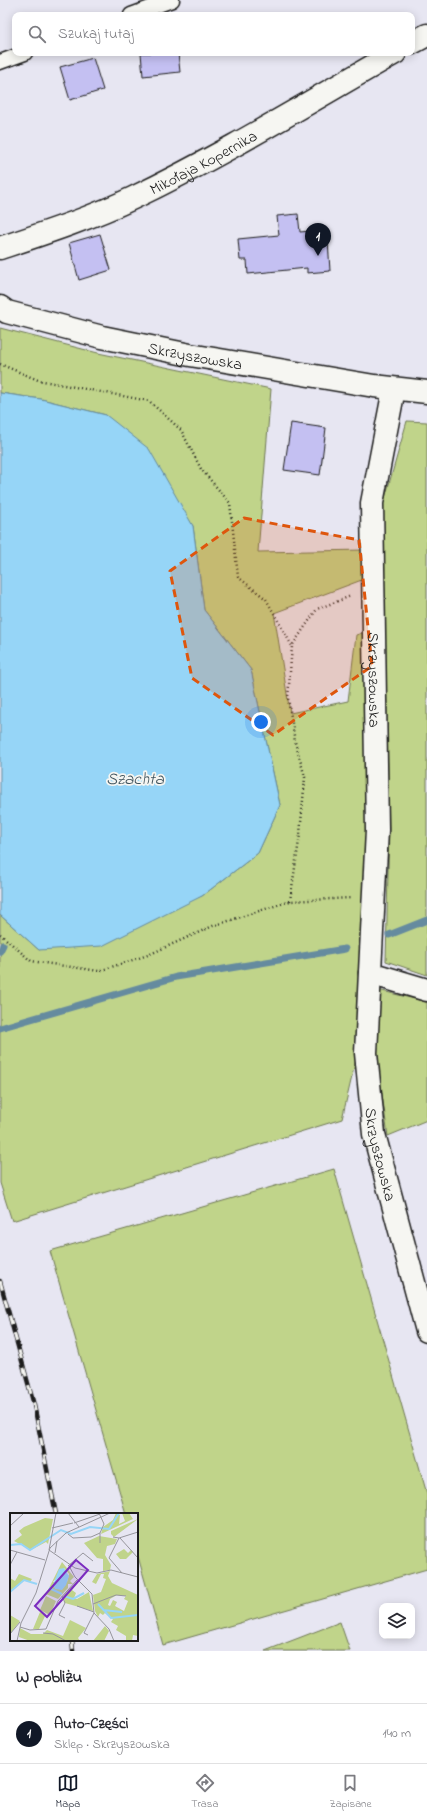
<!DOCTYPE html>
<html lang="pl">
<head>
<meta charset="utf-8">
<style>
	:root { --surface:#fff; --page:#f2f2f3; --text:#2b2b33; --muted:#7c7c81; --line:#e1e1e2; --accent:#111827 }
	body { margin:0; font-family:"Indie Flower",sans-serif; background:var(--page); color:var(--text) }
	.controls { position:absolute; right:12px; bottom:12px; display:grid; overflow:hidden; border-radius:8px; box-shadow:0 2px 10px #0003 }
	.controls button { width:36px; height:36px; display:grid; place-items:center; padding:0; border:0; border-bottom:1px solid var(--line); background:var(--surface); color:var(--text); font:20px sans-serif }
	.you { position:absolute; left:261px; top:722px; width:14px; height:14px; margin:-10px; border:3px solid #fff; border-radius:50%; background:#1a73e8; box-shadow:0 0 0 6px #1a73e833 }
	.badge { display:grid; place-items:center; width:26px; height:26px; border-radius:50%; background:var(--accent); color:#fff; font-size:13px; font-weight:700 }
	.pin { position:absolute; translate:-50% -33px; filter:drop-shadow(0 1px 2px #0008) }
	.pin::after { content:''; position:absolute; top:21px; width:14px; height:12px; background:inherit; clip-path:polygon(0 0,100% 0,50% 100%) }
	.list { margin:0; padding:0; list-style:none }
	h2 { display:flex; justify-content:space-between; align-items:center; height:52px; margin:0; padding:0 16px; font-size:17px }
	h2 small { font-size:13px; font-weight:400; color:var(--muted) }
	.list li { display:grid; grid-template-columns:26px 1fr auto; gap:12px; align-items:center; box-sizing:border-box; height:60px; padding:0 16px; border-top:1px solid var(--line) }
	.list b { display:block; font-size:15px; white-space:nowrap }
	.list p { margin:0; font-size:13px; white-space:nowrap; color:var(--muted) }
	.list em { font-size:13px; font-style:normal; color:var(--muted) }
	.icon { flex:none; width:22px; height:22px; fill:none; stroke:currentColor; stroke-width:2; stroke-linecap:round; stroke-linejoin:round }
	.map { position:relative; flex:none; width:427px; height:1651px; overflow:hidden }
	.search { position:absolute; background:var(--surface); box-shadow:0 2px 10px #0003; left:12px; right:12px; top:12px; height:44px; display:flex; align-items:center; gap:10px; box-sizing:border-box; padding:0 14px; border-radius:8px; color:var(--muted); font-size:15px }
	.sheet { height:112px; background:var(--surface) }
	nav { display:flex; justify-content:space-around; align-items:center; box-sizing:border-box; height:56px; border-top:1px solid var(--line); background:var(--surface); font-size:11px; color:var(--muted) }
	nav a { display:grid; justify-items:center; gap:2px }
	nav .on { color:var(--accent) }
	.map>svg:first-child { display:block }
</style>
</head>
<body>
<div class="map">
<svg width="427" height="1651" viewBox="0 0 427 1651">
	<rect width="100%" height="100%" fill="#e7e6f2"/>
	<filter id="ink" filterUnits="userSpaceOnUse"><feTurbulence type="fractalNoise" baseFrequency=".025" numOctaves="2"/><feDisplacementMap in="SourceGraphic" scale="8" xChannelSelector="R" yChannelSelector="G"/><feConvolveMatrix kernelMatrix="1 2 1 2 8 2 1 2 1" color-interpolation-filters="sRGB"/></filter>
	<g filter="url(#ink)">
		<g fill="#c0d48a" stroke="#6e7853">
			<path d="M0,328L98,353L271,389L258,552L365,550L367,578L274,613L290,713L348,701L356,635L368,631L370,830L357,1055L342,1119L12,1221L0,1183V915L39,950L202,896L258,853L280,805L251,670L204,610L193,526L106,415L41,399L0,393Z"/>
			<path d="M407,421L427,422V975L386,961L389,828L383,505Z"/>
			<path d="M378,990L427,1002V1120L388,1136L376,1053Z"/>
			<path d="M334,1169L427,1494V1569L163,1645L137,1553V1514H126L50,1251Z"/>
			<path d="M340,1622L350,1651H265Z"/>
		</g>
		<path fill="#96d5f7" stroke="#658b9f" d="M0,393L41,399L106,415L149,449L193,526L204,610L251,670L280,805L258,853L202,896L102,946L39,950L0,915Z"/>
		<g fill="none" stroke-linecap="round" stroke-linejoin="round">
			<g stroke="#658b9f" stroke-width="7">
				<path d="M389,935L427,920"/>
				<path d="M0,951L3,945"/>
				<path d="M0,1028L176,977L345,949"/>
			</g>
		</g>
		<g fill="#c4c0f2" stroke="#1c1c1c">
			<path d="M141,53H178L180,72L143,76Z"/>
			<path d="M93,58L103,90L70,100L60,67Z"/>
			<path d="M298,214L300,232L322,230L323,240H328L330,271L307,273V268L248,274L247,260H240L238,239L279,235L277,216Z"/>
			<path d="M100,234L111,270L79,280L69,243Z"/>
			<path d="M291,423L326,428L320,475L284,470Z"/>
		</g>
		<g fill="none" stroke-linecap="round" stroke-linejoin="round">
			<g stroke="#1c1c1c" stroke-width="17">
				<g id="service">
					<path d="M131,15L172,0"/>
					<path d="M0,62L25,53"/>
				</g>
			</g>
			<g stroke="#1c1c1c" stroke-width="25">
				<g id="minor">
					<path id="s1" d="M394,389L372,503L377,830L366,1053L374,1134L427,1331"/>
					<path d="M370,973L427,990"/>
				</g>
			</g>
			<g stroke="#1c1c1c" stroke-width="25">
				<g id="tertiary">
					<path d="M412,43L427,35"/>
					<path id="s2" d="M0,248C45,233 91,218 133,198C223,155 309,102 395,53"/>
					<path id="s3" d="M0,307L7,312L102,337L190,355L374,386L427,392"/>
				</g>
			</g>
			<g stroke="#1c1c1c" stroke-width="2.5" stroke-dasharray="1 3" stroke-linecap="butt">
				<path d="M0,364L38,380L149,401L181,430L201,469L230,503L238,577L266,599L292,646"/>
				<path d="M290,901L300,834L305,777L295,742L288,698L292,646L317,609L351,596"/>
				<path d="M0,934L31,961L99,971L148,955L213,926L290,901L352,898"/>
			</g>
			<use href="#service" stroke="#f6f6f2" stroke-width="14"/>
			<use href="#minor" stroke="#f6f6f2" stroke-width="22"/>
			<use href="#tertiary" stroke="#f6f6f2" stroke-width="22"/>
			<g stroke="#1c1c1c" stroke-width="4.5">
				<g id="rail">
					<path d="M0,1281L34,1405L56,1514"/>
					<path d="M72,1640L73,1651"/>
				</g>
			</g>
			<use href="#rail" stroke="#f6f6f2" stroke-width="3" stroke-dasharray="9" stroke-linecap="butt"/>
		</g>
	</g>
	<path fill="#de560d" fill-opacity="0.2" stroke="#de560d" stroke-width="3" stroke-dasharray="8 5" stroke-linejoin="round" d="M244,518L359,540L372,666L273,735L192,678L170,571Z"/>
	<g text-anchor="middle" stroke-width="3.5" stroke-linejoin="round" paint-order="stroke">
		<g font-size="16" fill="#1c1c1c" stroke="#f6f6f2">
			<text dy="6" stroke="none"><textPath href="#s2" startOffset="221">Mikołaja Kopernika</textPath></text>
			<text dy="6" stroke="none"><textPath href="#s3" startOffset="202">Skrzyszowska</textPath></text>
			<text dy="6" stroke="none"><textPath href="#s1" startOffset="293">Skrzyszowska</textPath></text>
			<text dy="6" stroke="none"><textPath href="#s1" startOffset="769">Skrzyszowska</textPath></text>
		</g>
		<g font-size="17" font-style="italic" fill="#41545e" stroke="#f6f6f2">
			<text x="135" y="784">Szachta</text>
		</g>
	</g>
	<g transform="translate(10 1513)">
		<rect width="128" height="128" fill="#e7e6f2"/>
		<path d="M106,0L110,2L109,11L115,8L112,0H119L123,6L91,21L93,14L103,7ZM35,5L43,6L38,31L36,29L21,37L4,28L12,22L9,18L14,14ZM128,6L104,24L101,21V18ZM89,23L107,26L105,31L97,33L95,42L101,52L100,57L93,58V46L87,45L74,30ZM114,36L118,40L121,37L123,39L116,46H110L106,41ZM52,49L64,64L60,68L63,71H58V75L48,86L36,81ZM54,55L59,61L57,69H43ZM100,58L98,63L102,70L128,82V123L123,122L122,128H116V123L106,117L108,113L101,109L103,106L95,100L93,102L90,100L88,104L85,98L83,82L91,79L96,66L93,65L94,61H91L86,71L82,69L87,61ZM107,82L116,83L114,86L118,88L114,98L105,93L107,89L103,87L100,93L98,92L100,86ZM9,61L22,66L20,69L15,67L0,79V65L5,68ZM67,68L62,77L66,80L64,85L67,86L79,79L83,98L55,90L53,83ZM36,83L46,88L40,102L30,97ZM30,99L36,101L29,116H23ZM0,102L10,108L0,121ZM60,107L76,115L68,125L70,128H20L9,124L10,115L21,121H33L37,117L53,123ZM95,113L99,118L94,128H83Z" fill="#c0d48a" fill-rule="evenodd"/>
		<path d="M54,55L59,63L56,72L52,77L45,76L43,72L49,56Z" fill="#96d5f7"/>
		<path fill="none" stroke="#96d5f7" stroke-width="2" d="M0,32L11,31L20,37L51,17L61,21L80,14L99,16L109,0M39,75L52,81M0,79L14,67L27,71M54,83L63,86L74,80M88,91L101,105L128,102M93,97L112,99"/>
		<path fill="none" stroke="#96959c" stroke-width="1" d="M58,0L69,14M89,0L94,11L90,20V30M64,10L90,1M0,13L14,0M42,15L63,10M58,21L63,25L81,24L90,20M103,24L109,25L128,19M109,25L99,45L112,60M110,25L128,45M0,37L35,47M39,37L65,55L87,60L101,57L128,64M39,37L46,0M45,40L47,28M0,52L7,39M58,53L73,40L83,48M59,53L65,64L82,81L84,100L99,116L104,128M52,83L55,90L49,102L55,105M83,91L106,82L116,83M67,93L84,99M10,114L20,117L36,116L48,88L67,67M33,120L43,121L56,128M0,121L10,109M78,122L74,120L84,100M7,128L11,110L26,80L40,35L56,20L100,0"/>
		<path fill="#7b2cbf" fill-opacity="0.15" stroke="#7b2cbf" stroke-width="2" d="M66,47L78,57L37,104L25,93Z"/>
		<rect width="128" height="128" fill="none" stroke="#1c1c1c" stroke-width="2"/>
	</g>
</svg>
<div class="controls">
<button><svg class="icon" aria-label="layers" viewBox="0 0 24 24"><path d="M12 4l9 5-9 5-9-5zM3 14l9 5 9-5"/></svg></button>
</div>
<div class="you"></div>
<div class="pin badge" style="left:318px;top:256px">1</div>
<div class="search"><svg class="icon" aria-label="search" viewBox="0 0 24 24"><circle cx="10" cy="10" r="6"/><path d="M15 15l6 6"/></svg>Szukaj tutaj</div>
</div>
<section class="sheet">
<h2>W pobliżu<small></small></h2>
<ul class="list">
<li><span class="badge">1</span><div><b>Auto-Części</b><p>Sklep · Skrzyszowska</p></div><em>140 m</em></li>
</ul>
</section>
<nav>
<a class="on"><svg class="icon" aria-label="map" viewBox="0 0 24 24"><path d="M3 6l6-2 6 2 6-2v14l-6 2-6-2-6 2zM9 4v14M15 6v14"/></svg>Mapa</a>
<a><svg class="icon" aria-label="directions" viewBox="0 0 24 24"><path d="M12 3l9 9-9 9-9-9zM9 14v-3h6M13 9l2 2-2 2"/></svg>Trasa</a>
<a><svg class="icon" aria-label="saved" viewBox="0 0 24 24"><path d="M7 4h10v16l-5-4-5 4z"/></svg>Zapisane</a>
</nav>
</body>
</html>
